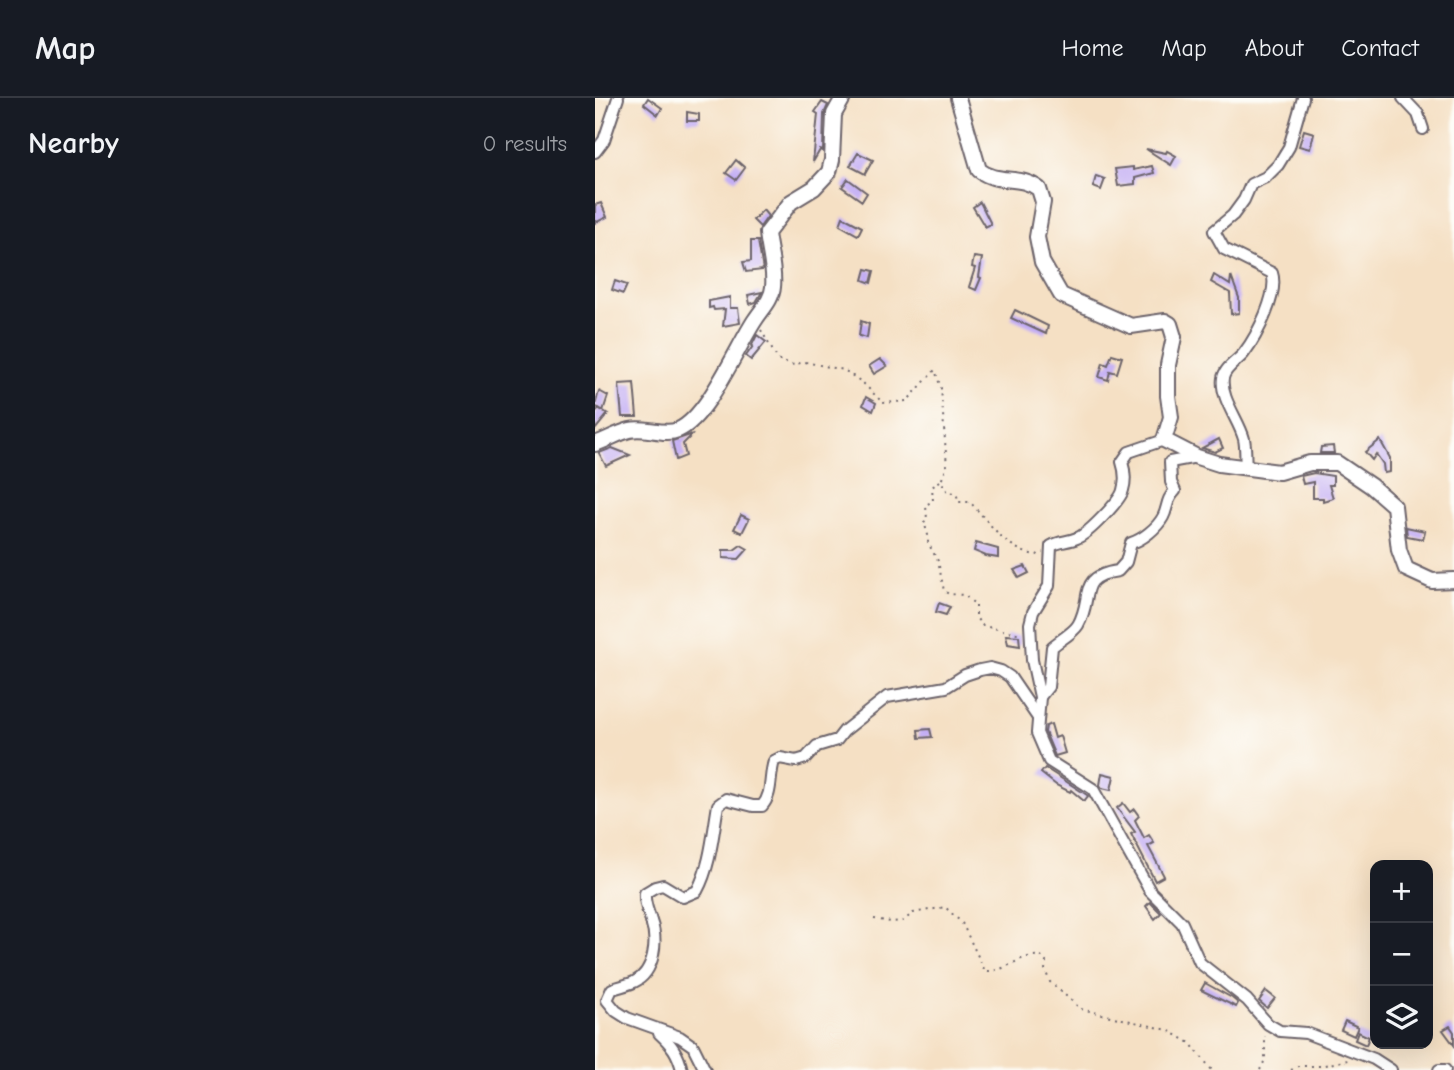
<!DOCTYPE html>
<html lang="en">
<head>
<meta charset="utf-8">
<style>
	:root { --surface:#171b24; --page:#20242c; --text:#f1f3f6; --muted:#9ea1a6; --line:#363941 }
	body { margin:0; font-family:"Comic Neue",sans-serif; background:var(--page); color:var(--text) }
	.controls { position:absolute; right:21px; bottom:21px; display:grid; overflow:hidden; border-radius:14px; box-shadow:0 7px 28px #0002 }
	.controls button { width:63px; height:63px; display:grid; place-items:center; padding:0; border:0; border-bottom:2px solid var(--line); background:var(--surface); color:var(--text); font:35px sans-serif }
	.list { margin:0; padding:0; list-style:none }
	h2 { display:flex; justify-content:space-between; align-items:center; height:91px; margin:0; padding:0 28px; font-size:30px }
	h2 small { font-size:23px; font-weight:400; color:var(--muted) }
	.icon { flex:none; width:38px; height:38px; fill:none; stroke:currentColor; stroke-width:2; stroke-linecap:round; stroke-linejoin:round }
	.map { position:relative; flex:none; width:859px; height:972px; overflow:hidden }
	header { display:flex; align-items:center; gap:42px; box-sizing:border-box; height:98px; padding:0 35px; background:var(--surface); border-bottom:2px solid var(--line) }
	header strong { font-size:33px }
	nav { display:flex; gap:38px; margin-inline-start:auto; font-size:24px }
	main { display:flex }
	aside { flex:1; background:var(--surface) }
	.map>svg:first-child { display:block }
</style>
</head>
<body>
<header>
<strong>Map</strong>
<nav><a>Home</a><a>Map</a><a>About</a><a>Contact</a></nav>
</header>
<main>
<aside>
<h2>Nearby<small>0 results</small></h2>
<ul class="list">
</ul>
</aside>
<div class="map">
<svg width="859" height="972" viewBox="0 0 859 972">
	<rect width="100%" height="100%" fill="#fdfcf7"/>
	<filter id="ink" filterUnits="userSpaceOnUse"><feTurbulence type="fractalNoise" baseFrequency=".0143" numOctaves="2"/><feDisplacementMap in="SourceGraphic" scale="14" xChannelSelector="R" yChannelSelector="G"/><feConvolveMatrix kernelMatrix="1 2 1 2 8 2 1 2 1" color-interpolation-filters="sRGB"/></filter>
	<filter id="wash" filterUnits="userSpaceOnUse"><feTurbulence type="fractalNoise" baseFrequency=".00686" numOctaves="4" result="noise"/><feDisplacementMap in="SourceGraphic" scale="28" xChannelSelector="R" yChannelSelector="G"/><feGaussianBlur stdDeviation="1.57" result="paint"/><feColorMatrix in="noise" values="0 0 0 0 0 0 0 0 0 0 0 0 0 0 0 0 0 1.4 0 .05"/><feComposite in="paint" operator="in"/></filter>
	<g filter="url(#wash)">
		<rect width="100%" height="100%" fill="#f5e0c4"/>
		<g id="blocks">
			<g fill="#c3adf4">
				<path d="M53,0L67,10L63,17L49,6Z"/>
				<path d="M227,4L233,7L229,16L228,53L225,52L218,64L223,16L220,14Z"/>
				<path d="M92,14L104,16V23H92Z"/>
				<path d="M709,32L719,35L715,51L704,48Z"/>
				<path d="M551,51L571,55L572,53L581,58L576,67Z"/>
				<path d="M263,55L278,62L270,76L255,68Z"/>
				<path d="M141,62L150,70L141,82L131,75Z"/>
				<path d="M557,68L559,75L540,80V86L523,88L520,71L538,69V72Z"/>
				<path d="M501,78L510,81L506,92L498,89Z"/>
				<path d="M253,81L272,95L267,103L247,89Z"/>
				<path d="M385,104L396,126L390,129L378,109Z"/>
				<path d="M6,105L12,119L0,125V107Z"/>
				<path d="M168,112L173,118L165,129L158,122Z"/>
				<path d="M248,119L267,129L263,137L245,127Z"/>
				<path d="M156,143H163L168,172L151,174L148,164L156,163Z"/>
				<path d="M379,159L387,160L384,179L386,180L381,192L374,189L380,170L377,169Z"/>
				<path d="M271,171L279,173L276,185L268,182Z"/>
				<path d="M619,177L635,187L636,178L644,200V215L636,216L635,195L616,184Z"/>
				<path d="M20,183L32,187L28,196L17,192Z"/>
				<path d="M167,194L161,204L155,206L153,197Z"/>
				<path d="M135,199V210H143L145,225L128,228L130,211L119,212L118,209L114,210V203Z"/>
				<path d="M420,212L453,228L451,236L416,220Z"/>
				<path d="M266,223L274,226L272,240L264,238Z"/>
				<path d="M162,237L171,244L156,262L151,258L158,248L157,247Z"/>
				<path d="M517,256L527,259L522,275L515,273L513,282L504,279L508,265L513,267Z"/>
				<path d="M285,261L292,268L279,276L274,268Z"/>
				<path d="M39,285L42,319H27L24,286Z"/>
				<path d="M4,293L13,298L8,313L0,308Z"/>
				<path d="M271,299L281,305L278,313L268,307Z"/>
				<path d="M4,310L13,316L0,332V315Z"/>
				<path d="M98,336L88,346L91,358L81,362L77,343Z"/>
				<path d="M624,341L628,350L620,354L607,350Z"/>
				<path d="M785,342L795,360V374L789,375L788,366L781,356L777,362L770,354Z"/>
				<path d="M738,348L739,355H725L726,349Z"/>
				<path d="M17,350L35,357L11,368L4,355Z"/>
				<path d="M719,375L738,378V387H734L738,400L728,403V400H718V384L708,386L706,378Z"/>
				<path d="M146,417L154,421L147,435L139,431Z"/>
				<path d="M811,429L830,433L828,441L812,438Z"/>
				<path d="M381,445L403,451V460L391,458L379,453Z"/>
				<path d="M146,447L153,451L144,461L128,460V452H139Z"/>
				<path d="M430,468L434,475L424,480L419,472Z"/>
				<path d="M344,505L355,509L351,517L341,514Z"/>
				<path d="M411,537L424,538L425,548L413,546Z"/>
				<path d="M456,626L460,640L465,638L470,655L460,658L450,634L451,628Z"/>
				<path d="M335,631L337,639L324,640L323,632Z"/>
				<path d="M450,670L492,697L493,698L489,703L476,692L475,694L461,687L446,675Z"/>
				<path d="M507,675L519,678L516,692L507,690L505,687Z"/>
				<path d="M528,705L535,714L539,711L544,718L540,722L549,740L554,737L559,745L553,748L569,778L560,783L536,736L540,734L522,710Z"/>
				<path d="M555,804L566,815L560,821L551,808Z"/>
				<path d="M610,885L637,900L643,905L641,909L606,892Z"/>
				<path d="M671,893L680,900L672,910L664,903Z"/>
				<path d="M750,923L763,929L759,938L746,932Z"/>
				<path d="M855,928L859,934V947L848,932Z"/>
				<path d="M763,934L774,939L771,947L760,942Z"/>
			</g>
		</g>
	</g>
	<g filter="url(#ink)">
		<use href="#blocks" fill-opacity="0" stroke="#6c646b" stroke-width="2"/>
		<g fill="none" stroke-linecap="round" stroke-linejoin="round">
			<g stroke="#6c646b" stroke-width="14">
				<g id="minor">
					<path d="M808,0L823,16L828,31"/>
					<path d="M0,54L9,42L23,0"/>
					<path d="M569,342L534,354L527,364C530,373 531,382 528,392C526,402 493,436 482,440C473,444 465,443 456,448L454,488L438,514L435,526L437,562L445,599L442,635L454,663L498,691L555,793L587,825L605,865L652,902L673,926L685,933L711,935L779,961L796,972"/>
					<path d="M651,369C650,360 651,350 649,341C644,322 625,300 628,280C630,269 643,263 649,255C662,238 684,195 677,175L629,151L619,133L638,117L649,102L656,86L671,79L683,67L694,49L708,0"/>
					<path d="M445,599L453,589L457,549C465,542 478,535 483,527C499,499 481,479 523,473L531,464L536,445C547,442 562,430 568,419C573,410 571,401 580,393L576,384L575,364L602,359"/>
					<path d="M64,935C77,947 83,955 87,972"/>
					<path d="M110,972L98,948L85,939L32,920L21,913L12,902L17,891C24,889 32,887 39,884C60,874 63,842 56,823C53,812 49,806 50,795L60,789L68,787L88,799L102,793C116,767 118,735 123,707L131,701L158,708H167C178,696 174,678 179,663L185,660L201,663L211,660L222,648L242,642L249,633L292,599L351,589L370,577L385,572L395,570L406,573L415,579L443,620"/>
					<path d="M844,972H850"/>
				</g>
			</g>
			<g stroke="#6c646b" stroke-width="18">
				<g id="secondary">
					<path d="M363,0L384,72C403,87 424,76 444,91L448,104L442,139L447,164L466,197L536,228L570,223L575,226L579,239L573,267V298L576,319L569,342L602,359L624,366L684,374L715,365H742L776,388L799,408L804,452L811,471L837,483L859,482"/>
					<path d="M0,346C12,342 23,335 35,332C50,328 69,338 83,332C113,319 142,249 160,222C167,211 177,202 178,189C180,172 174,153 172,135L196,104L219,90L234,74L237,62L239,16L248,0"/>
				</g>
			</g>
			<g stroke="#6c646b" stroke-width="2" stroke-dasharray="2 5" stroke-linecap="butt">
				<path d="M166,232L183,262L196,267L210,264L249,272L268,285L288,305L312,303L340,272L346,290L352,369L346,383L353,394L361,395L364,404H375C393,423 414,455 442,457L446,454"/>
				<path d="M345,383L337,389L338,403L331,407L332,422L329,424L333,437V445L343,463L349,493L354,496L369,497L381,507V520L388,528L427,536"/>
				<path d="M279,821L296,824L308,823L318,815L350,809L367,825L390,873C414,874 422,856 446,858L451,864L450,872L455,884L486,911L573,932L595,945L617,972"/>
				<path d="M665,972L670,962V938"/>
				<path d="M696,972L703,968H725L753,962"/>
			</g>
			<use href="#minor" stroke="#fff" stroke-width="10"/>
			<use href="#secondary" stroke="#fff" stroke-width="14"/>
		</g>
	</g>
</svg>
<div class="controls">
<button>+</button>
<button>−</button>
<button><svg class="icon" aria-label="layers" viewBox="0 0 24 24"><path d="M12 4l9 5-9 5-9-5zM3 14l9 5 9-5"/></svg></button>
</div>
</div>
</main>
</body>
</html>
